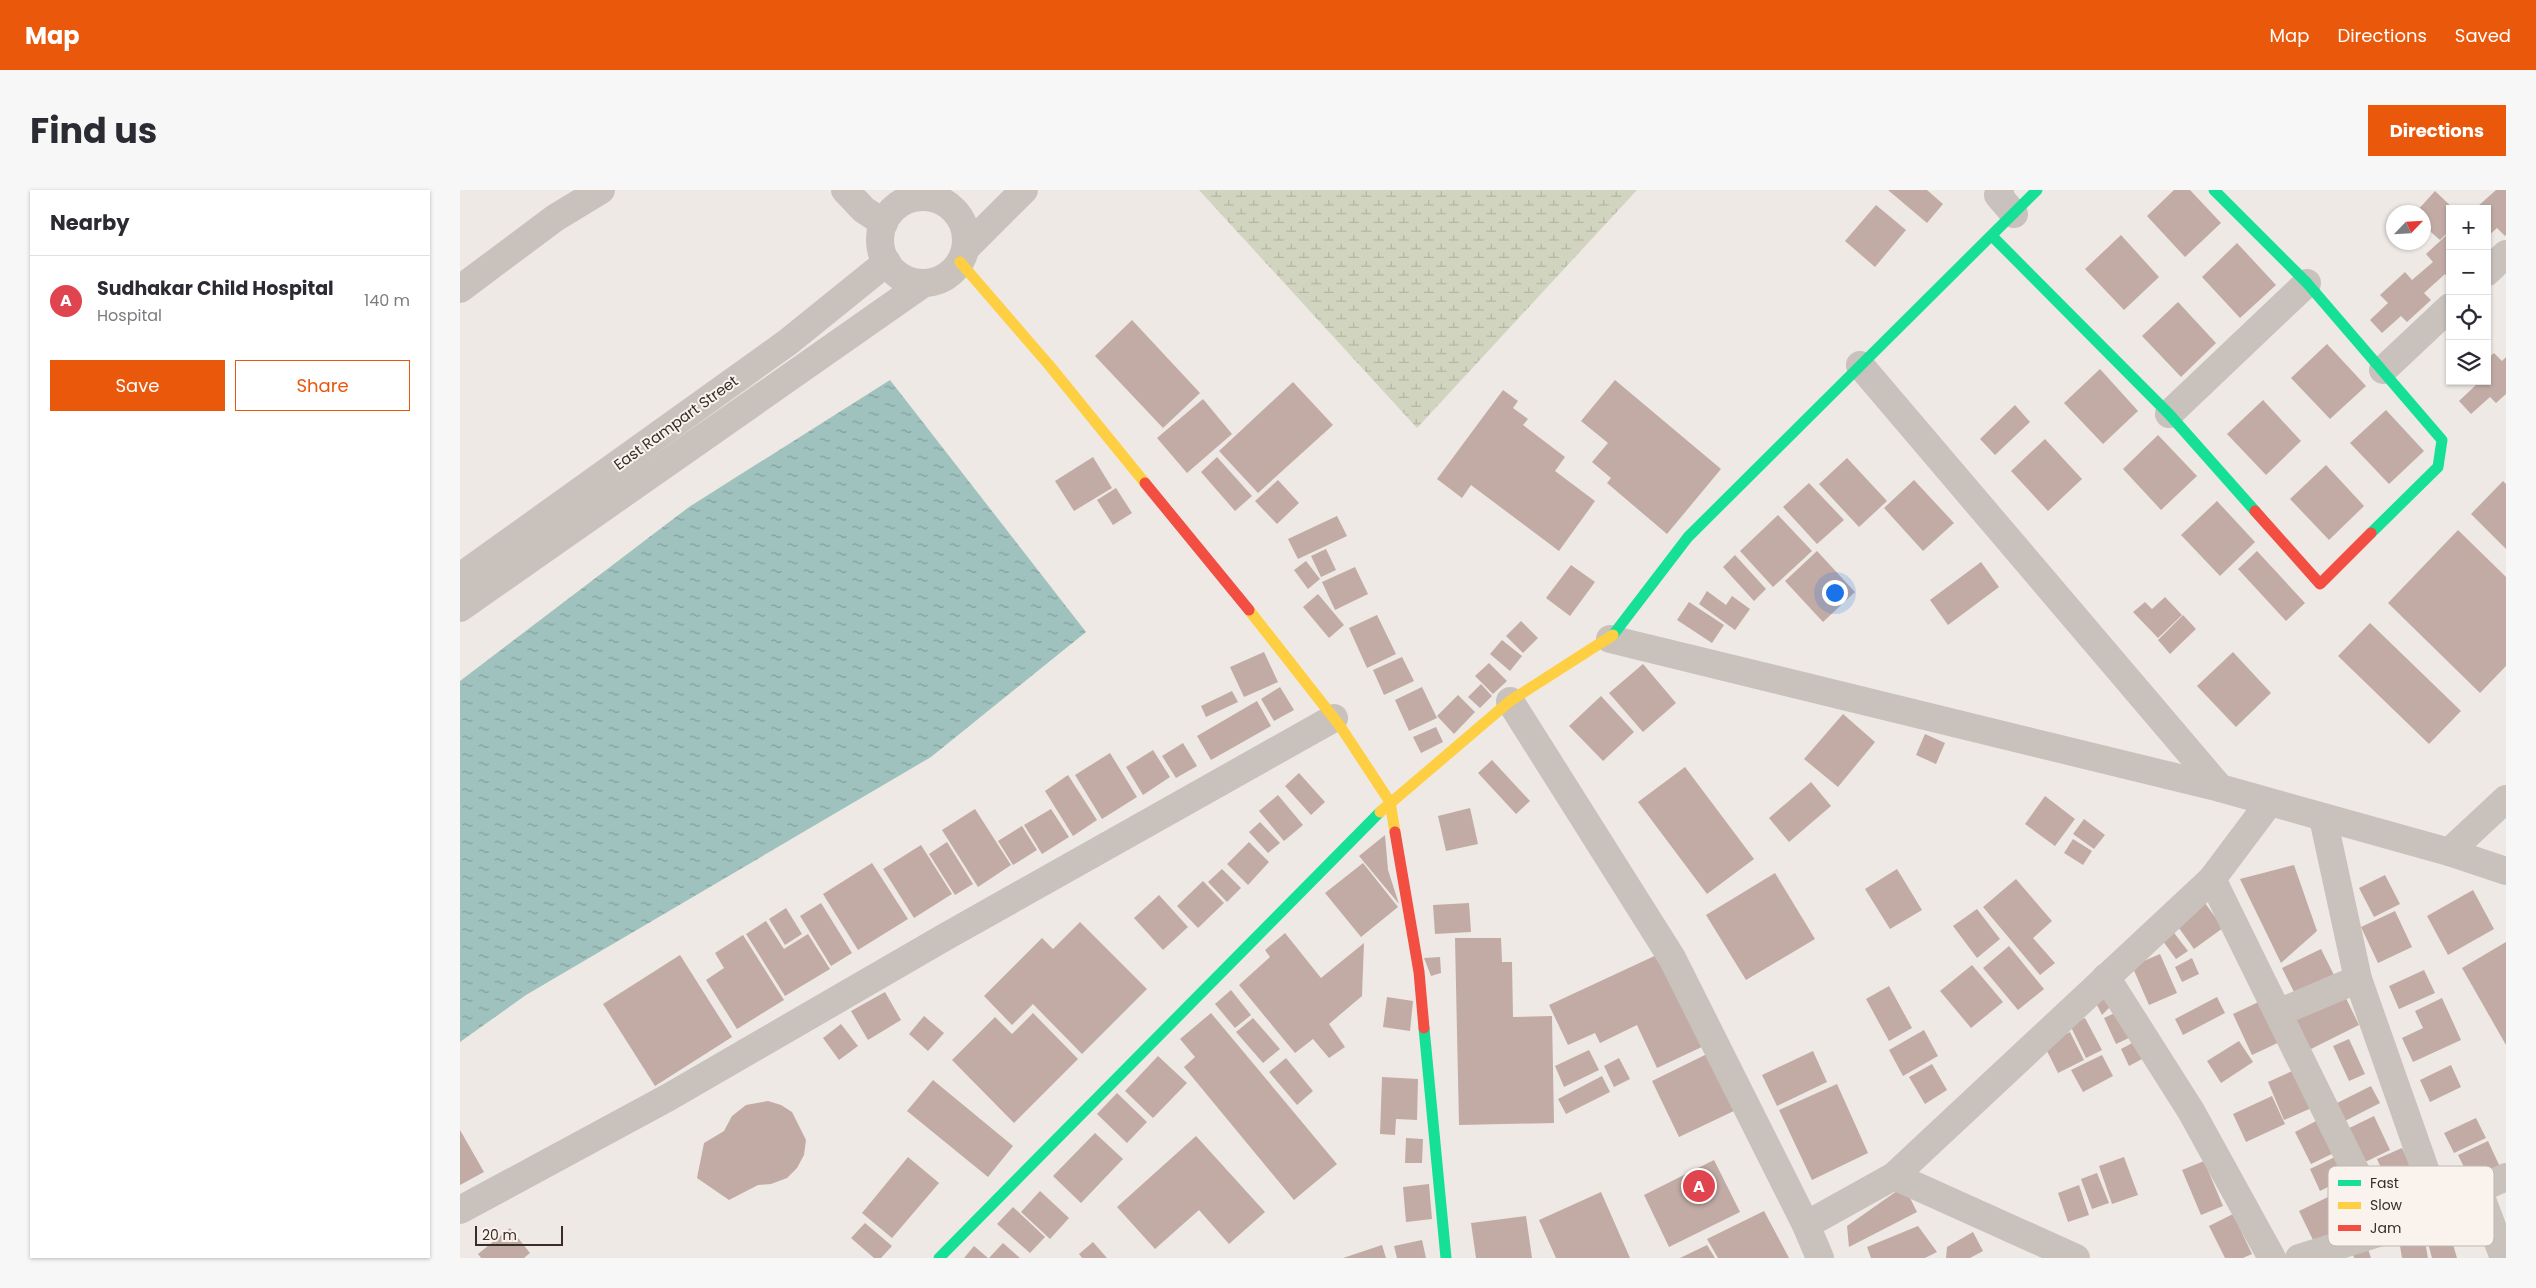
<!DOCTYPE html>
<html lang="en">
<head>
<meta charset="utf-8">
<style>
	:root { --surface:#fff; --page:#f7f7f7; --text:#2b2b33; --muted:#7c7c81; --line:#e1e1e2; --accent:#ea580c }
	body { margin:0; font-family:Poppins,sans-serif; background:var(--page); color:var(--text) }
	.controls { position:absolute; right:15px; top:15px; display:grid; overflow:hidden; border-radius:0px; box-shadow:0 1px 4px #0004 }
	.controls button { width:45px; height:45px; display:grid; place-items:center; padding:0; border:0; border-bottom:1px solid var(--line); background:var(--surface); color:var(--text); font:25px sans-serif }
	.compass { position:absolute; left:1926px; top:15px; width:45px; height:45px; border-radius:50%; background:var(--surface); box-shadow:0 1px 4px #0004; rotate:65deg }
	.scale { position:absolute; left:15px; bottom:12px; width:88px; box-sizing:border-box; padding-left:5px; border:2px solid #392d2a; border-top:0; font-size:14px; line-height:18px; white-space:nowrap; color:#392d2a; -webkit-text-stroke:4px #faf2ec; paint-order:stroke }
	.you { position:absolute; left:1374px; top:402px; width:18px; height:18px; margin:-12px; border:4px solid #fff; border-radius:50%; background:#1a73e8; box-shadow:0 0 0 8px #1a73e833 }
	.badge { display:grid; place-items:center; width:32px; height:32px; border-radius:50%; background:var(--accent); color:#fff; font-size:16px; font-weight:700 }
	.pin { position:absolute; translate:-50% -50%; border:2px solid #fff; box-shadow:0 1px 5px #0006 }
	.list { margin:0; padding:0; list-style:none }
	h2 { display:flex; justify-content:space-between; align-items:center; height:65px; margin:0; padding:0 20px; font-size:21px }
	h2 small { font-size:16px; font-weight:400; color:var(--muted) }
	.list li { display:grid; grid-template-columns:32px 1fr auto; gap:15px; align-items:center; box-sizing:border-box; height:90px; padding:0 20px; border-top:1px solid var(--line) }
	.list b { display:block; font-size:19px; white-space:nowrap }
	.list p { margin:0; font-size:16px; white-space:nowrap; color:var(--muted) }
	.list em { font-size:16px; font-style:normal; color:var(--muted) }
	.actions { display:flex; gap:10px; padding:15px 20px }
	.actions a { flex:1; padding:11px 0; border:1px solid var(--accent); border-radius:0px; text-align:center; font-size:18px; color:var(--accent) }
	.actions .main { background:var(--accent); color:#fff }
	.icon { flex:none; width:28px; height:28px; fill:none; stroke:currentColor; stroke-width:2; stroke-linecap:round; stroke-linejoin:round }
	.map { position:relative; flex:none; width:2046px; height:1068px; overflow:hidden; border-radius:0px }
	header { display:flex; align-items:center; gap:30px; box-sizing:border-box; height:70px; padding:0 25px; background:var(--accent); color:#fff }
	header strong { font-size:24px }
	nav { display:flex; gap:28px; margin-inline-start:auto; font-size:18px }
	.intro { display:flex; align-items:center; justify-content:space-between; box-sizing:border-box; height:120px; padding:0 30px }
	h1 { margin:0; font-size:35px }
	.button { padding:12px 22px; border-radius:0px; background:var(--accent); color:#fff; font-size:18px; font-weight:700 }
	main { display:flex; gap:30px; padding:0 30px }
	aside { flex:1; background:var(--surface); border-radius:0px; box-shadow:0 1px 4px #0004 }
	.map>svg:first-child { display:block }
</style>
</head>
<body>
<header>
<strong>Map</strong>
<nav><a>Map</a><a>Directions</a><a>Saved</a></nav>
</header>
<div class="intro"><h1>Find us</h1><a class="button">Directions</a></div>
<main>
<aside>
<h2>Nearby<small></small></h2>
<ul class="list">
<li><span class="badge" style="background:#e0444e">A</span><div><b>Sudhakar Child Hospital</b><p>Hospital</p></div><em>140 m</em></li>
</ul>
<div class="actions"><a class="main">Save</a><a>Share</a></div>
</aside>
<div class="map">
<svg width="2046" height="1068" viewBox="0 0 2046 1068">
	<defs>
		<pattern id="wetland-marsh" width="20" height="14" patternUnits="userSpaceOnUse" patternTransform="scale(1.25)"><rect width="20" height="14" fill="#d1d4be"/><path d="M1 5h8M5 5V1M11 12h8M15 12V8" fill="none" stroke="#b4b6a3"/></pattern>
		<pattern id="water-ripples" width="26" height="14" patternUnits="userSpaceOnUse" patternTransform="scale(1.25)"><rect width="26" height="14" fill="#9fc2be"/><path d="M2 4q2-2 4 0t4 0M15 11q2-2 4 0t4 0" fill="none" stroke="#839e9b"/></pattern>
	</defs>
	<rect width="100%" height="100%" fill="#eee9e4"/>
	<path fill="url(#wetland-marsh)" d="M739,0H1177L957,238Z"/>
	<path fill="url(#water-ripples)" d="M430,190L626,442L471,567L66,805L0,852V491L229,317Z"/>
	<g fill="#c2aba5">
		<path d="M1428,0H1467L1483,14L1467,33Z"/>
		<path d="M1714,0H1730L1761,33L1725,67L1687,26Z"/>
		<path d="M2036,0H2046V45L2045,46L2037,38L2027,47V19L2017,17Z"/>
		<path d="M1975,1L1994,19H1990V40L1980,50L1964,36V22H1956Z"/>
		<path d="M1416,15L1446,40L1415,77L1385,51Z"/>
		<path d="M1990,42V89L1985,84L1964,103L1971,110L1947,132L1941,126L1922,143L1910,130L1928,113L1920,105L1945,82L1952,90L1973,72L1966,64Z"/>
		<path d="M1661,45L1699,87L1664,120L1625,79Z"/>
		<path d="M1777,53L1816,95L1780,128L1742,87Z"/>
		<path d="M1718,112L1756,153L1721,187L1682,146Z"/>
		<path d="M672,130L740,203L703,238L635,166Z"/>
		<path d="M1867,154L1906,196L1870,229L1831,188Z"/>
		<path d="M2034,163L2042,171L2046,167V204L2036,213L2030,207L2011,224L1999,211L2017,194L2014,191H2027V169Z"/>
		<path d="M1640,179L1678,221L1643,254L1604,213Z"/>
		<path d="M1155,190L1261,279L1207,344L1147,293L1151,288L1132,272L1148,253L1121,231Z"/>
		<path d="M833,192L873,235L798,303L759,261Z"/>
		<path d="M1043,200L1058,211L1053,218L1068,229L1063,235L1105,267L1095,281L1135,311L1099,361L1011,295L1002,308L977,289Z"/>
		<path d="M743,209L772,244L727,283L697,248Z"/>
		<path d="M1803,210L1841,251L1806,285L1767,244Z"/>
		<path d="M1555,215L1570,232L1535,265L1520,249Z"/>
		<path d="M1926,220L1964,261L1929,294L1890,253Z"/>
		<path d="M1698,245L1737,286L1701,320L1663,279Z"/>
		<path d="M1585,249L1622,289L1588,321L1551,281Z"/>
		<path d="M633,267L652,298L614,321L595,291Z"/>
		<path d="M757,267L792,306L775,321L741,282Z"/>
		<path d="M1387,268L1427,311L1399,337L1359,294Z"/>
		<path d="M1866,275L1904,316L1869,350L1830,309Z"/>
		<path d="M818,290L839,313L817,334L795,311Z"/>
		<path d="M1454,290L1494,333L1463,361L1424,318Z"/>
		<path d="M2043,291L2046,294V359L2011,324Z"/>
		<path d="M1349,293L1384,330L1357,354L1323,317Z"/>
		<path d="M656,298L672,323L653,335L637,310Z"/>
		<path d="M1757,311L1795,352L1760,386L1721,345Z"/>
		<path d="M1318,325L1352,361L1313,397L1280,361Z"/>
		<path d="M877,326L887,346L838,369L828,349Z"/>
		<path d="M1998,340L2046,387V476L2020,503L1928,413Z"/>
		<path d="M866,359L876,380L861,387L851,366Z"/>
		<path d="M1357,361L1395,402L1363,432L1325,391Z"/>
		<path d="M1797,361L1845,413L1826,431L1778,379Z"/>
		<path d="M1275,365L1306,399L1294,411L1263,377Z"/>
		<path d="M846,371L860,389L848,399L834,380Z"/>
		<path d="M1521,372L1539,397L1488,435L1470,410Z"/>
		<path d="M1111,375L1135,392L1110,426L1086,408Z"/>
		<path d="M895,377L908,404L875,420L862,392Z"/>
		<path d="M1247,401L1266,415L1272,406L1290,419L1275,440L1239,414Z"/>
		<path d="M858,404L884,435L869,448L843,417Z"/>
		<path d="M1705,407L1722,425L1698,448L1673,422L1685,412L1692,419Z"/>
		<path d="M1229,412L1264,435L1252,453L1217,430Z"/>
		<path d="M917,425L936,464L907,478L889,438Z"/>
		<path d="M1723,425L1736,439L1710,464L1698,450Z"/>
		<path d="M1061,431L1078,448L1063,463L1046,446Z"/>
		<path d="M1910,433L2001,521L1969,554L1878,466Z"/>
		<path d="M1042,450L1062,466L1050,481L1030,464Z"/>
		<path d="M804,462L818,492L784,507L770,477Z"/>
		<path d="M1773,462L1811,503L1776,537L1737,496Z"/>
		<path d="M942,467L954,491L924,505L913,480Z"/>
		<path d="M1029,473L1047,491L1033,504L1015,486Z"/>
		<path d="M1183,474L1216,513L1183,542L1149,503Z"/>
		<path d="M1021,494L1032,506L1020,518L1008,507Z"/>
		<path d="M820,497L834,520L814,531L801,509Z"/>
		<path d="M962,497L977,528L949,541L935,510Z"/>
		<path d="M772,501L778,512L746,527L741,516Z"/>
		<path d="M998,505L1015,522L994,544L977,526Z"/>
		<path d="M1141,506L1174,542L1143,571L1109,536Z"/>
		<path d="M797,511L811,536L751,570L737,546Z"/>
		<path d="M1383,524L1415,552L1378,597L1344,569Z"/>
		<path d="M976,537L983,552L961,563L953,547Z"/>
		<path d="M1465,544L1485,553L1476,574L1456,565Z"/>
		<path d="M723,553L737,576L716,588L702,566Z"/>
		<path d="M693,560L710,587L683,605L666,577Z"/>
		<path d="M650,563L677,607L642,629L615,585Z"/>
		<path d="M1032,570L1070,611L1056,624L1018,583Z"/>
		<path d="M1225,577L1294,669L1247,704L1178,612Z"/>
		<path d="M839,583L865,612L851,625L825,596Z"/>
		<path d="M608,585L637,630L613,646L585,601Z"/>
		<path d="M1351,592L1371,616L1329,652L1309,628Z"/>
		<path d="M818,605L843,635L824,651L799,621Z"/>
		<path d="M1585,606L1615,629L1595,656L1565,634Z"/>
		<path d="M1010,618L1018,654L986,661L978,626Z"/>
		<path d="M515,619L551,675L518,697L482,640Z"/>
		<path d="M591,619L609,647L582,664L564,635Z"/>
		<path d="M1624,629L1645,645L1634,659L1613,644Z"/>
		<path d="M800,632L820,653L808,663L789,642Z"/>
		<path d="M562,636L577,660L553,675L538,651Z"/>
		<path d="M925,645L928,680L939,714L899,666Z"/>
		<path d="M1613,649L1632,661L1623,675L1604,663Z"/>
		<path d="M487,652L513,694L495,705L469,664Z"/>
		<path d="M789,652L809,672L788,695L767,674Z"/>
		<path d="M461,655L492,704L454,728L423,679Z"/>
		<path d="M412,673L448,729L398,760L363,704Z"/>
		<path d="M903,673L938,717L901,747L865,703Z"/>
		<path d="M1834,675L1857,741L1821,773L1780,689Z"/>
		<path d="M762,679L781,698L767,712L748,692Z"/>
		<path d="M1437,679L1462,720L1430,739L1405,699Z"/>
		<path d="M1315,683L1355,749L1286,790L1246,725Z"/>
		<path d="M1925,685L1940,714L1914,727L1899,698Z"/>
		<path d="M1556,689L1592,731L1573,748L1595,773L1580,785L1523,717Z"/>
		<path d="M743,691L764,713L738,738L717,716Z"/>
		<path d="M2013,700L2034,739L1988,765L1967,726Z"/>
		<path d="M699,705L728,737L703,760L674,728Z"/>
		<path d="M361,713L392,763L371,776L340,726Z"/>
		<path d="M1009,713L1011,742L975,744L973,715Z"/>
		<path d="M1745,713L1763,738L1734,759L1716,734Z"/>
		<path d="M326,718L342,744L325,755L309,729Z"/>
		<path d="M1517,719L1540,749L1517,768L1493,736Z"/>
		<path d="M1935,721L1952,757L1918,773L1901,737Z"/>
		<path d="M306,731L324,759L348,744L370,779L325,806L286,744Z"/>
		<path d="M620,732L687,799L622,864L573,814L552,835L524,806L582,748L593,759Z"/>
		<path d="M1711,739L1728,761L1716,769L1700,747Z"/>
		<path d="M825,743L861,788L904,753L902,806L869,834L885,857L869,868L853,849L835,863L779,795L810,767L805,760Z"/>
		<path d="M283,745L324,810L277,839L246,790L264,778L255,763Z"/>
		<path d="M995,748H1041L1042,772H1052L1053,827L1092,826L1094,933L999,935Z"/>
		<path d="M2046,752V855L2002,778Z"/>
		<path d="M1549,756L1584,799L1558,820L1523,778Z"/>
		<path d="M1861,759L1877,791L1838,810L1822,778Z"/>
		<path d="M1203,762L1246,855L1197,878L1177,835L1140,853L1135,843L1108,855L1089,815Z"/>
		<path d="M1700,764L1717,803L1689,815L1672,776Z"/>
		<path d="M220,765L272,847L195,896L143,814Z"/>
		<path d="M980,767L981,783L971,786L964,768Z"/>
		<path d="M1732,768L1739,784L1722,792L1715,777Z"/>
		<path d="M1512,775L1543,812L1511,838L1480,801Z"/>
		<path d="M1964,780L1975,803L1939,819L1929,796Z"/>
		<path d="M1429,796L1452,838L1429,851L1406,809Z"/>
		<path d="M771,800L791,825L775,838L755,814Z"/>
		<path d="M1882,800L1899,835L1849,860L1832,825Z"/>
		<path d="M425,802L441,830L408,850L391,821Z"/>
		<path d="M1647,805L1652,815L1642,825L1635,811Z"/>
		<path d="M927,807L953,811L950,841L923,837Z"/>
		<path d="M1757,807L1765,823L1723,845L1715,829Z"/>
		<path d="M1982,808L2001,850L1953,872L1942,848L1963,838L1955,821Z"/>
		<path d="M1805,809L1824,850L1792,865L1773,824Z"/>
		<path d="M1659,821L1671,847L1656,854L1644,828Z"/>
		<path d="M573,823L618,869L554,933L492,870L535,827L552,844Z"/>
		<path d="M751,823L877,974L834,1010L724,877L735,867L720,849Z"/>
		<path d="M464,826L484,843L468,861L449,844Z"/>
		<path d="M793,828L820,859L803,873L776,842Z"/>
		<path d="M1625,828L1642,860L1626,868L1610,835Z"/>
		<path d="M381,834L398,856L379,870L363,848Z"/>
		<path d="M1464,840L1478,866L1443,886L1429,860Z"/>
		<path d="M1610,842L1624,870L1598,883L1584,855Z"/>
		<path d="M1889,849L1905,884L1889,891L1873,856Z"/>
		<path d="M1676,851L1684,868L1669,876L1661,859Z"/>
		<path d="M1779,851L1793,872L1761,893L1747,871Z"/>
		<path d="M1129,860L1139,880L1104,897L1095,876Z"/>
		<path d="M1353,861L1367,892L1317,916L1302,885Z"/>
		<path d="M1249,863L1276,920L1219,947L1192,891Z"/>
		<path d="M1642,865L1653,886L1623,902L1611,880Z"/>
		<path d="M698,866L727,893L693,928L665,901Z"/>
		<path d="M826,868L853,901L837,915L809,882Z"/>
		<path d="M1159,868L1170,889L1154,897L1144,876Z"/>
		<path d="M1472,874L1487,900L1465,914L1449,887Z"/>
		<path d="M1991,875L2001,897L1970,912L1960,890Z"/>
		<path d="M1839,878L1856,916L1824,930L1808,892Z"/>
		<path d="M1142,886L1150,902L1106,924L1098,909Z"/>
		<path d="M922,887L958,889L957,930L936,929L935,945L920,944Z"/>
		<path d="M473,890L553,956L528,987L447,921Z"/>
		<path d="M1377,894L1408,963L1352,990L1319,920Z"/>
		<path d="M1911,896L1920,913L1885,931L1877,913Z"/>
		<path d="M657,903L687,932L667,953L637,924Z"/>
		<path d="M1812,906L1825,934L1786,952L1773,924Z"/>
		<path d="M308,911L321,915L332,922L346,950L344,965L337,978L327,988L311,994L298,995L269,1010L237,988L244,953L264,941L272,926L286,915Z"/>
		<path d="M1914,926L1930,960L1897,976L1881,942Z"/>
		<path d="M2016,928L2026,948L1994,963L1984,943Z"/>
		<path d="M1860,929L1876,962L1851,974L1835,942Z"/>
		<path d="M0,940L24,982L0,995Z"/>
		<path d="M635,943L663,969L621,1013L593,986Z"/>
		<path d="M736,946L805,1022L769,1054L739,1020L695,1059L657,1017Z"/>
		<path d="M946,948L963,949L962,973H945Z"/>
		<path d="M2028,951L2040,977L2011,991L1998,965Z"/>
		<path d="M1942,958L1952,979L1927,991L1917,969Z"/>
		<path d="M1877,966L1887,987L1860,1001L1850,979Z"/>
		<path d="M448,967L479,993L432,1048L402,1023Z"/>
		<path d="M1664,967L1678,1005L1652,1014L1639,976Z"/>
		<path d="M1254,970L1280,1022L1209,1057L1184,1005Z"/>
		<path d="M1744,971L1763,1016L1741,1025L1722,980Z"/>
		<path d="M1637,983L1649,1013L1632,1019L1621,989Z"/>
		<path d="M969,994L972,1029L946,1032L943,997Z"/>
		<path d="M1619,995L1629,1025L1608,1032L1598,1003Z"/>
		<path d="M1444,996L1457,1022L1389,1057L1387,1036Z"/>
		<path d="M1889,997L1904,1028L1854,1052L1839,1021Z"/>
		<path d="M580,1001L609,1028L590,1049L561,1022Z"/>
		<path d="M1141,1002L1170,1068H1096L1079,1030Z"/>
		<path d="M553,1017L585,1047L570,1063L537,1034Z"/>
		<path d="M1983,1020L1997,1068H1972L1961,1027Z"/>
		<path d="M1304,1021L1329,1068H1258L1247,1049Z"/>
		<path d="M1773,1024L1792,1064L1783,1068H1765L1749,1036Z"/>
		<path d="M1066,1026L1072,1068H1016L1011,1033Z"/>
		<path d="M405,1033L432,1056L421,1068H414L391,1048Z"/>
		<path d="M1458,1036L1477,1062L1465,1068H1411L1407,1057Z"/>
		<path d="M50,1038L70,1063L64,1068H21L18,1064Z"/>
		<path d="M1513,1042L1523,1061L1510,1068H1486L1487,1057Z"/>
		<path d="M1964,1046L1968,1068H1942L1939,1050Z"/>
		<path d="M962,1050L966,1068H937L934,1056Z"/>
		<path d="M1905,1050L1911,1068H1894L1890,1056Z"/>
		<path d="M633,1052L647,1068H622L619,1064Z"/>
		<path d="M543,1053L560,1068H529Z"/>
		<path d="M922,1055L926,1068H883Z"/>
		<path d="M1247,1055L1255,1068H1220Z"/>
		<path d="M514,1056L528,1068H504Z"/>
	</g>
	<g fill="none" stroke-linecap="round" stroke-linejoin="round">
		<g stroke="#c8c1bc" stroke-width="28">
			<path d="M385,0L404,20L424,33"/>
			<path d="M1540,0L1538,5L1554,24"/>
			<circle cx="463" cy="50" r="43"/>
			<path d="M506,58L564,0"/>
			<path d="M2027,82L2046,64"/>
			<path d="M0,99L95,28L141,0"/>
			<path d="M1400,175L1760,598"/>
			<path d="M1923,180L1990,117"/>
			<path d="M1709,224L1847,93"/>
			<path d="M0,387L328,152L427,72"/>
			<path d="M0,418L464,93"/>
			<path d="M1150,449L1760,598L1989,662L2046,681"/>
			<path d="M1050,511L1212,768L1346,1035L1360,1068"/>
			<path d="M1863,628L1898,789L1978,1016"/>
			<path d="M1989,662L2046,609"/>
			<path d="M1752,689L1925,1041"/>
			<path d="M1646,787L1731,921L1812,1068"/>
			<path d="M1818,823L1898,789"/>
			<path d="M1434,986L1616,1068"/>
			<path d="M2018,999L2044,1068"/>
			<path d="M0,1020L209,907L485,747L874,528"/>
			<path d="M1346,1035L1434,986L1752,689L1809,613"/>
			<path d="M1839,1068L1925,1041L2046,987"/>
		</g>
		<g stroke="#16e098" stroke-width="11">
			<path d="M1754,0L1847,93L1982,250L1978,277L1911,343"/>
			<path d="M1532,46L1709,224L1795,321"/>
			<path d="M1153,445L1228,347L1577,0"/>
			<path d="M964,838L986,1068"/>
			<path d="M479,1068L920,622"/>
		</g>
		<g stroke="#ffcf43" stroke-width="11">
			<path d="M500,72L589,175L685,293"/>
			<path d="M789,420L880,536L930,612L935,642"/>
			<path d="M920,622L1050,511L1153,445"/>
		</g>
		<g stroke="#f24e42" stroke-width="11">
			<path d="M685,293L789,420"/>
			<path d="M1795,321L1860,394L1911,343"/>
			<path d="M935,642L959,782L964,838"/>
		</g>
	</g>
	<g text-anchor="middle" stroke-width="4" stroke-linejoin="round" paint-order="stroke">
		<g font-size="15" fill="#392d2a" stroke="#faf2ec">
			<text transform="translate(216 233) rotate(-36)" y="5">East Rampart Street</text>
		</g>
	</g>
	<rect x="1868" y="976" width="166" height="80" rx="8" fill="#faf2ec" stroke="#c0b7b2" stroke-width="1"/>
	<rect x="1878" y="990" width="23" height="6" fill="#16e098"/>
	<rect x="1878" y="1012" width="23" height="7" fill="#ffcf43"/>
	<rect x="1878" y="1035" width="23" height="6" fill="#f24e42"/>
	<g font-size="14" fill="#392d2a">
		<text x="1910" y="998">Fast</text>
		<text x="1910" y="1020">Slow</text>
		<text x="1910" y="1043">Jam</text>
	</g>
</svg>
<div class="controls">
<button>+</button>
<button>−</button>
<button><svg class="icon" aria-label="locate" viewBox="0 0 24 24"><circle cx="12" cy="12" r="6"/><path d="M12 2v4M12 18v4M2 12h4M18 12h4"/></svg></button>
<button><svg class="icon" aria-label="layers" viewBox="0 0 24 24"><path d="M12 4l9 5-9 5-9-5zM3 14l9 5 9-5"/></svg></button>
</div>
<svg class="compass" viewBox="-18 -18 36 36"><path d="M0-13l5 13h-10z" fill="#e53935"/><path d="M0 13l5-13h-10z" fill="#7c7c81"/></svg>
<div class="scale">20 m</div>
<div class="you"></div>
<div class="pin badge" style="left:1239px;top:996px;background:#e0444e">A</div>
</div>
</main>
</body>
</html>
